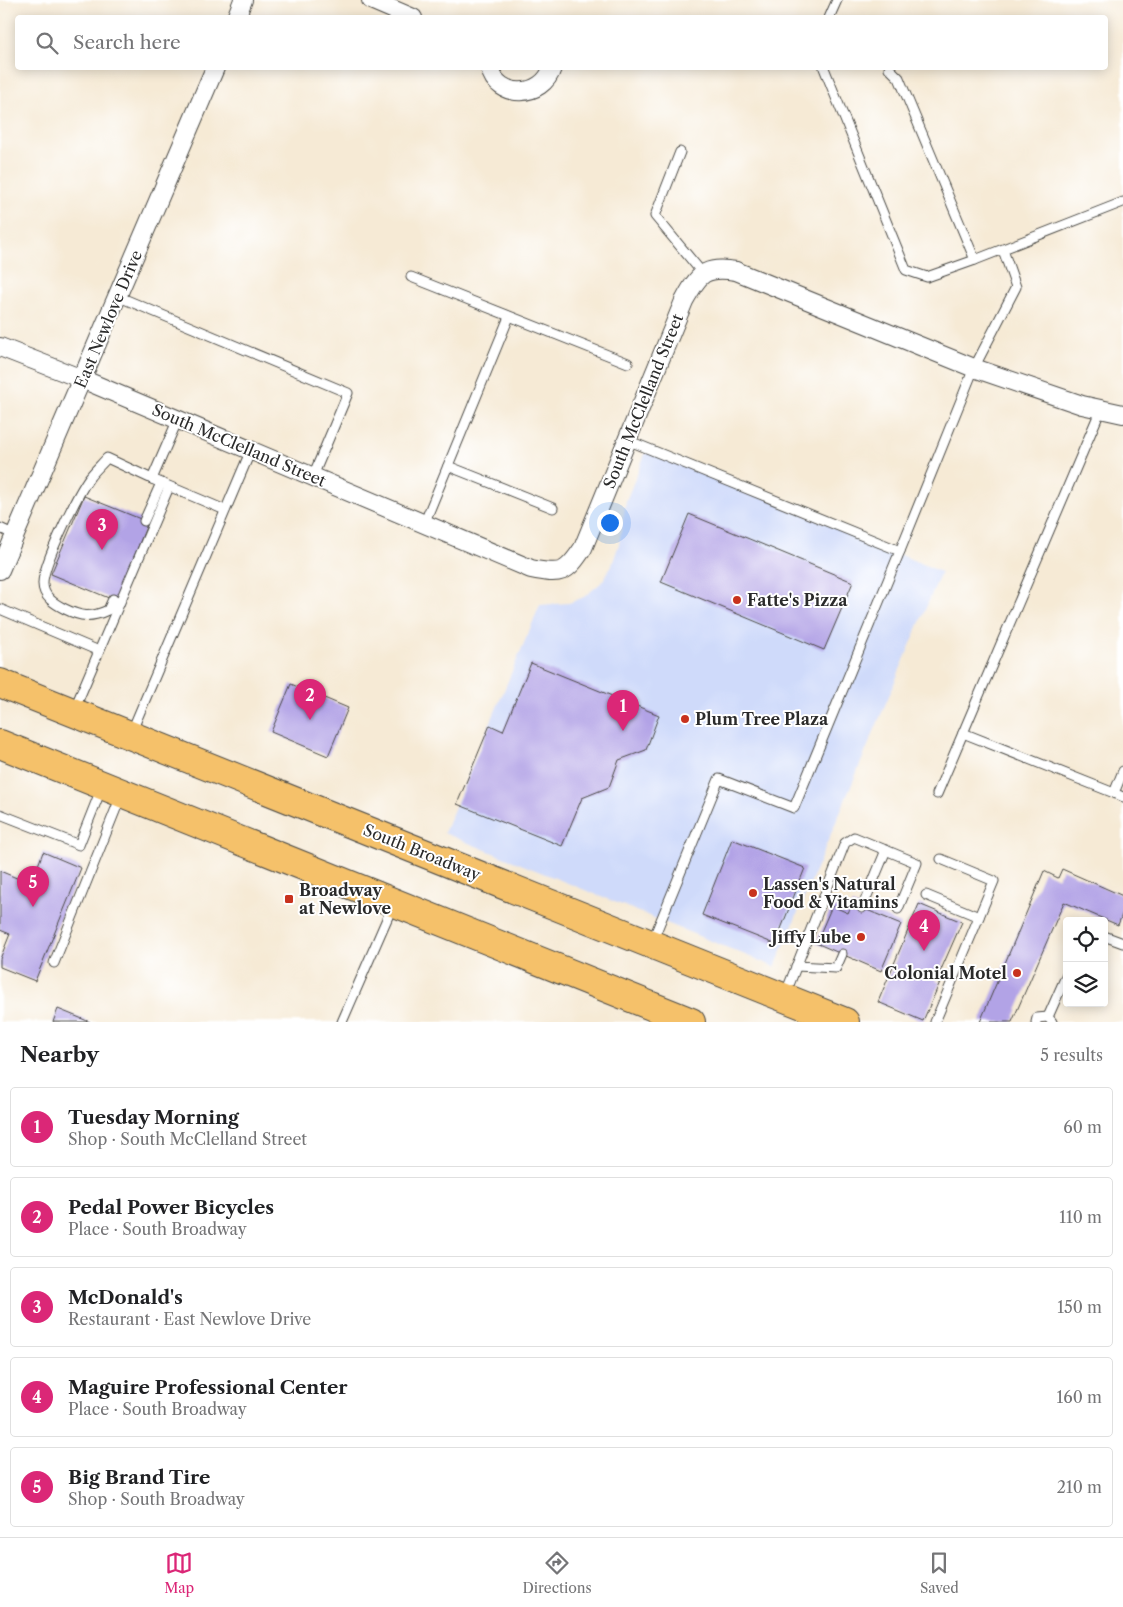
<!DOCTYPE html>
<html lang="en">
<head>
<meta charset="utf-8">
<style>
	:root { --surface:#fff; --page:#f6f6f6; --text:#202124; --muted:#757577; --line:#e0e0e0; --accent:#db2777 }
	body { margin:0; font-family:"Libre Caslon Text",serif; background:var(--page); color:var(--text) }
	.controls { position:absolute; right:15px; bottom:15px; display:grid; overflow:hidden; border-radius:5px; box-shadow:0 2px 12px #0003 }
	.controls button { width:45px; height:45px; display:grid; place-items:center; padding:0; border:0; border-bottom:1px solid var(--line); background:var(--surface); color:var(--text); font:25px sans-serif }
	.you { position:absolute; left:609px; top:522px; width:18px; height:18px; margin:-12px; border:4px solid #fff; border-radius:50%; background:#1a73e8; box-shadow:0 0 0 8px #1a73e833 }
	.badge { display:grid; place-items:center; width:32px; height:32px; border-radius:50%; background:var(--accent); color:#fff; font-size:16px; font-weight:700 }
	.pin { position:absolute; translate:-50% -41px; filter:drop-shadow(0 1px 2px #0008) }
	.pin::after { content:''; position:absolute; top:26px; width:18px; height:15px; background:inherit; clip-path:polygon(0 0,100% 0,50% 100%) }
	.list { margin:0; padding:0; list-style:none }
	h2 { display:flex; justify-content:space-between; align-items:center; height:65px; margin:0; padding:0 20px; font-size:21px }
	h2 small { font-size:16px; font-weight:400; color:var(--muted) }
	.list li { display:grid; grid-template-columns:32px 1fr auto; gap:15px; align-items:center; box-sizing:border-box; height:80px; margin:0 10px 10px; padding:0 10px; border:1px solid var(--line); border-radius:5px }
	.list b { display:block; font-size:19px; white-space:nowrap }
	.list p { margin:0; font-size:16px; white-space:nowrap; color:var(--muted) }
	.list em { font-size:16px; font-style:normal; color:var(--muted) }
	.icon { flex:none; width:28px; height:28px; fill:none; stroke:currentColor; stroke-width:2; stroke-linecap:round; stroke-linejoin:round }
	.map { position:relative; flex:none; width:1123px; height:1022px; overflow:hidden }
	.search { position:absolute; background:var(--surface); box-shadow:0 2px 12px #0003; left:15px; right:15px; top:15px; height:55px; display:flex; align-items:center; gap:12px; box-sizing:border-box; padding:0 18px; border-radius:5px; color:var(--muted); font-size:19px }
	.sheet { height:515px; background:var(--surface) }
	nav { display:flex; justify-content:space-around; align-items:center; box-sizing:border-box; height:70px; border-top:1px solid var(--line); background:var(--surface); font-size:14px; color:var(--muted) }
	nav a { display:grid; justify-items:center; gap:2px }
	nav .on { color:var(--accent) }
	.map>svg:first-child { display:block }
</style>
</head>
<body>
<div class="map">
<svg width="1123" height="1022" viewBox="0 0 1123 1022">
	<rect width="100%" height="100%" fill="#fff"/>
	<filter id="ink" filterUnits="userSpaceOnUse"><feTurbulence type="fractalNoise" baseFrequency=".02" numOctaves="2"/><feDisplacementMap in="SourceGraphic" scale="10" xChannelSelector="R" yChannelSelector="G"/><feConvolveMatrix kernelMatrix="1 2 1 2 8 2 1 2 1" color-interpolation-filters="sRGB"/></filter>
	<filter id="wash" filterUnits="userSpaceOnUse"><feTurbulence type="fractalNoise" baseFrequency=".0096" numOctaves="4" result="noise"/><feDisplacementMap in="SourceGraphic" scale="20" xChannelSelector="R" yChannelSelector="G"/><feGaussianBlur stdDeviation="1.12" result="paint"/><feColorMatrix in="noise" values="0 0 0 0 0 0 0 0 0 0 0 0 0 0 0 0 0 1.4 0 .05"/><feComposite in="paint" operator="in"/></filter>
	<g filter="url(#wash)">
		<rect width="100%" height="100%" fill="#f6ead5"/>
		<path fill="#cfdafa" d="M648,447L941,572L775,967L444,833L540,605L569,603L584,597L602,582L612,565L619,544L626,501Z"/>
		<g id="blocks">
			<g fill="#b2a3e6">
				<path d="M84,496L148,522L116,601L51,574Z"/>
				<path d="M689,514L853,582L824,650L661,582Z"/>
				<path d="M531,663L659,715L646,750L619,760L609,787L582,798L562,846L457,804L490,725L503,731Z"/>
				<path d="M291,684L348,708L328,756L271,732Z"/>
				<path d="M732,839L805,868L775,944L702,915Z"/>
				<path d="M43,852L81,868L35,981L0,967V959L10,934L0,930V871L31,884Z"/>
				<path d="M1062,869L1123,896V912L1118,925L1064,902L1012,1022H980L1044,871L1058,878Z"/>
				<path d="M852,904L901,924L881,971L816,943L832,906L848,913Z"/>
				<path d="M919,904L962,922L936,981L940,982L923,1021L878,1002Z"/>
				<path d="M58,1009L90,1022H53Z"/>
			</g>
		</g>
	</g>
	<g filter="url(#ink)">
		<use href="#blocks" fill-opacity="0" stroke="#494844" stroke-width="1"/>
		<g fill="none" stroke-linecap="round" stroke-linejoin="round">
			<g stroke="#494844" stroke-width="11">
				<g id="lane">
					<path d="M829,18L837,0"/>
					<path d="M824,68L906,270L927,277L975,260"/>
					<path d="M889,68L899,78L975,260L1123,202"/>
					<path d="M680,152L655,216L704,275"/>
					<path d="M411,277L628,363"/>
					<path d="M117,296L348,393L313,476"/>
					<path d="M1101,409L963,733L1114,793"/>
					<path d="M178,419L152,479L225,510"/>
					<path d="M627,440L900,551L794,808L719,779L652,942"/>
					<path d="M448,466L553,508"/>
					<path d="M144,521L161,483"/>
					<path d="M424,524L509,317"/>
					<path d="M0,528L15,535"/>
					<path d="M900,551L974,368L1016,287L1003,250"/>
					<path d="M113,599L108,610C91,618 81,617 65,609C55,604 43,597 43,584C42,566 77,495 89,478C94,471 101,465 107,458L152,479"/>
					<path d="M0,609L99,651"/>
					<path d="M74,710L169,487"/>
					<path d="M131,733L251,450"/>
					<path d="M1123,771L1114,793L1123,797"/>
					<path d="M937,794L963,733"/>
					<path d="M0,814L79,845L102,787"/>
					<path d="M926,895L979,917"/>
					<path d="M862,908L886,850"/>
					<path d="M1104,936L1123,943"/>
					<path d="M54,963L121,796"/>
					<path d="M796,966L836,968L842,954"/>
					<path d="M785,995L845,843L854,837L917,863L898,909"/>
					<path d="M342,1022L393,905"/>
					<path d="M935,1022L994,881L941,859"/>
					<path d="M1036,1022L1037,1018L1048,1017"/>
					<path d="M1052,1022L1048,1017L1067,974"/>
				</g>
			</g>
			<g stroke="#494844" stroke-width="20">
				<g id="street">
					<path d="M371,0L413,18"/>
					<path d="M236,18L243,0"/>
					<path d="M490,68C497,100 543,98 552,68"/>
					<path d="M0,347L82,379L531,569C561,575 566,574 583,548L684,301C699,274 704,266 736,271L974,368L1082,405L1123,414"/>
					<path d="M0,570L215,68"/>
				</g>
			</g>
			<g stroke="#494844" stroke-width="30">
				<g id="primary">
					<path d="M0,683L845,1022"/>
					<path d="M0,744L691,1022"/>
				</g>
			</g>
			<use href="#lane" stroke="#fff" stroke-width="9"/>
			<use href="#street" stroke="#fff" stroke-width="18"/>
			<use href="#primary" stroke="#f5c16b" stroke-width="28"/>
		</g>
	</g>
	<g fill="#c8321e" stroke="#fff" stroke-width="2">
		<circle cx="737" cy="600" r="5"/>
		<circle cx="685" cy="719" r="5"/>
		<circle cx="753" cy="893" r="5"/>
		<rect x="284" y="894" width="10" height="10" rx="2.5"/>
		<circle cx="861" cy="937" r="5"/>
		<circle cx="1017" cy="973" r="5"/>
	</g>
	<g text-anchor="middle" stroke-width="4" stroke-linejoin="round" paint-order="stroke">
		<g font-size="16" fill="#2b2b2b" stroke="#fff">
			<text transform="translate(108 319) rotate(-67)" y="6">East Newlove Drive</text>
			<text transform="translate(643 401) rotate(-68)" y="6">South McClelland Street</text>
			<text transform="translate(239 445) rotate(23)" y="6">South McClelland Street</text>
			<text transform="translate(422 852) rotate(22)" y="6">South Broadway</text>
		</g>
		<g font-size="16" font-weight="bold" fill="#2b2b2b" stroke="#fff" text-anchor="start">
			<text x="747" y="606">Fatte's Pizza</text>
			<text x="695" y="725">Plum Tree Plaza</text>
			<text x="763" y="890">Lassen's Natural<tspan x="763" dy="18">Food &amp; Vitamins</tspan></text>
			<text x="299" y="896">Broadway<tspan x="299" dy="18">at Newlove</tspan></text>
			<text x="851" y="943" text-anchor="end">Jiffy Lube</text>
			<text x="1007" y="979" text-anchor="end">Colonial Motel</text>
		</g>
	</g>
</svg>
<div class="controls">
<button><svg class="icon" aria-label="locate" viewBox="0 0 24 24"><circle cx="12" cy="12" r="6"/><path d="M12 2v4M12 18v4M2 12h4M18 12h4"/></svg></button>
<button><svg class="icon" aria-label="layers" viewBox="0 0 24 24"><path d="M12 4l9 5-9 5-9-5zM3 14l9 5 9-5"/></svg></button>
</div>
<div class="you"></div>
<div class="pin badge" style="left:623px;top:731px">1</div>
<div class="pin badge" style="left:310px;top:720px">2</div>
<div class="pin badge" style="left:102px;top:550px">3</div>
<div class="pin badge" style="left:924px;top:951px">4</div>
<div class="pin badge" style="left:33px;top:907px">5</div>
<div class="search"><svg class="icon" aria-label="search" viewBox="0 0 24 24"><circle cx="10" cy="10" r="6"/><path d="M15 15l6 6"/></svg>Search here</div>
</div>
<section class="sheet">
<h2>Nearby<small>5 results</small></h2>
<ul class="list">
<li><span class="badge">1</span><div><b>Tuesday Morning</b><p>Shop · South McClelland Street</p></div><em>60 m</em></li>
<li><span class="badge">2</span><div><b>Pedal Power Bicycles</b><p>Place · South Broadway</p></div><em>110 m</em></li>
<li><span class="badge">3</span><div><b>McDonald's</b><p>Restaurant · East Newlove Drive</p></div><em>150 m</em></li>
<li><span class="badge">4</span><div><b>Maguire Professional Center</b><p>Place · South Broadway</p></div><em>160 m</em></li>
<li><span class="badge">5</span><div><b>Big Brand Tire</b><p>Shop · South Broadway</p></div><em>210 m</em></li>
</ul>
</section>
<nav>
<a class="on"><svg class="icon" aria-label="map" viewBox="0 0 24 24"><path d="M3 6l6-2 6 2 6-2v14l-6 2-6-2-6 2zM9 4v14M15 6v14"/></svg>Map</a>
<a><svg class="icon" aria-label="directions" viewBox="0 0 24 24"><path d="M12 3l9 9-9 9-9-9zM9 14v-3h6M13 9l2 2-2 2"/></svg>Directions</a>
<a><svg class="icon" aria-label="saved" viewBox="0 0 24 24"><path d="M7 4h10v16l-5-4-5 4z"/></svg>Saved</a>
</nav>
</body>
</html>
